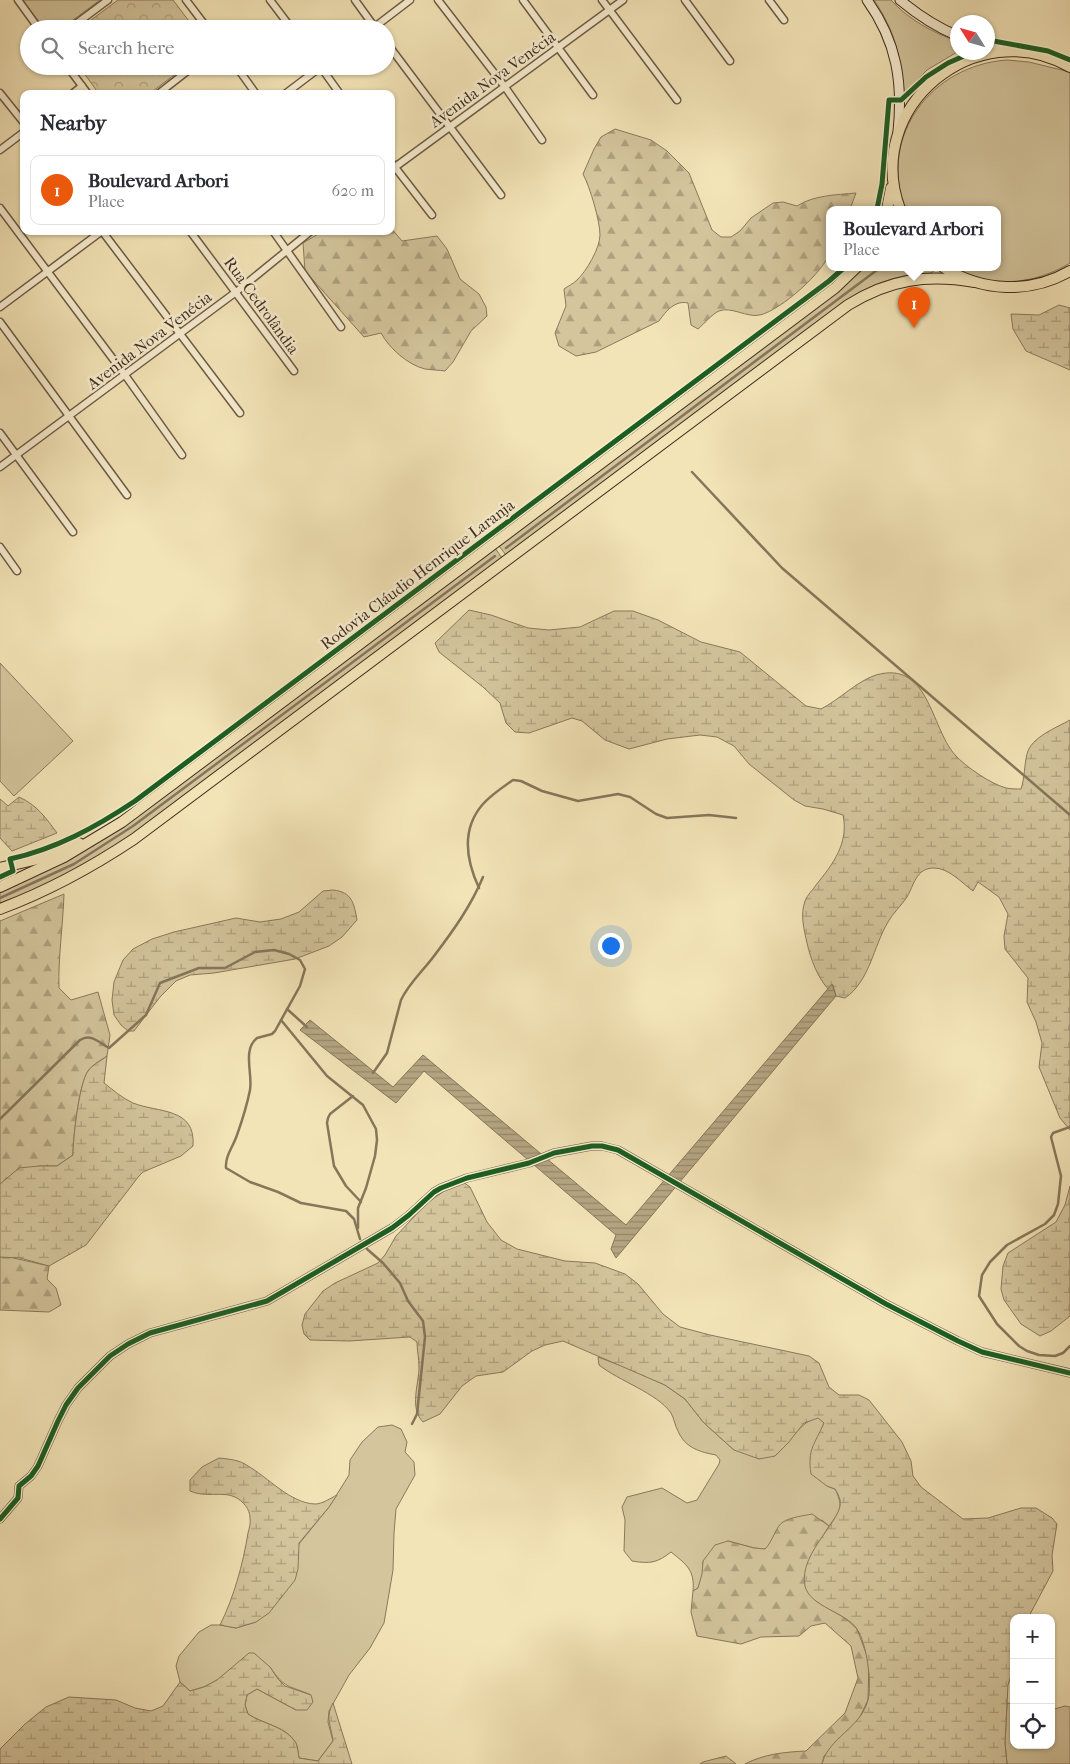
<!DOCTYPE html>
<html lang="en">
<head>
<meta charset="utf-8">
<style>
	:root { --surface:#fff; --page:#f7f7f7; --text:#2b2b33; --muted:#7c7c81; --line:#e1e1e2; --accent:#ea580c }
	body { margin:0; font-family:"IM FELL French Canon",serif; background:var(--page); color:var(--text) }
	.controls { position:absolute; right:15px; bottom:15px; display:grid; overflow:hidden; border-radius:10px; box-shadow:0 1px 4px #0004 }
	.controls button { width:45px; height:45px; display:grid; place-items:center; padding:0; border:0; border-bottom:1px solid var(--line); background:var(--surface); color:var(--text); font:25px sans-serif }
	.compass { position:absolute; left:950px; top:15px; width:45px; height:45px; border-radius:50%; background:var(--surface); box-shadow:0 1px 4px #0004; rotate:307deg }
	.you { position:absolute; left:610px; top:945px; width:18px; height:18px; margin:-12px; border:4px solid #fff; border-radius:50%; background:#1a73e8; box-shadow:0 0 0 8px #1a73e833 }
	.badge { display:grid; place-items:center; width:32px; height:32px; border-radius:50%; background:var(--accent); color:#fff; font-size:16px; font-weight:700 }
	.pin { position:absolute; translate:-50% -41px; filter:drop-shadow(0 1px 2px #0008) }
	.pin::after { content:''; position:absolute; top:26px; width:18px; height:15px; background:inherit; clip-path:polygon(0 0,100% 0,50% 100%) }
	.popup { position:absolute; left:826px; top:206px; width:175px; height:65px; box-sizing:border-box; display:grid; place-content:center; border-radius:10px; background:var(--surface); filter:drop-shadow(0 1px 4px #0005); font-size:16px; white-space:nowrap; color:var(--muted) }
	.popup b { font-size:19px; color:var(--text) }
	.popup::after { content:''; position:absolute; left:50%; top:100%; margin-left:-10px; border:10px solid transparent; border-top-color:var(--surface) }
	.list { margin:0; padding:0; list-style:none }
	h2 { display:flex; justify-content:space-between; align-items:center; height:65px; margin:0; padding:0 20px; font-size:21px }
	h2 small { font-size:16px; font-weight:400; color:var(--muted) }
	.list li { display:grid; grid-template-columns:32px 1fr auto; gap:15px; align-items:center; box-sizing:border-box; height:70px; margin:0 10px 10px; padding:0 10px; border:1px solid var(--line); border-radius:10px }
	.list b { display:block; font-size:19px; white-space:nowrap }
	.list p { margin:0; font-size:16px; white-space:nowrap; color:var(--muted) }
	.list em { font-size:16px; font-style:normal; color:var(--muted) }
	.icon { flex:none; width:28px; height:28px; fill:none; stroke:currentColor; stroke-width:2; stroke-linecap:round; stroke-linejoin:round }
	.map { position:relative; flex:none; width:1070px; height:1764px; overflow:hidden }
	.search { position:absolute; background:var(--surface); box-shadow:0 1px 4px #0004; left:20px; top:20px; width:375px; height:55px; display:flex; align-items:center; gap:12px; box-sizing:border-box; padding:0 18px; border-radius:28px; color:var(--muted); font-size:19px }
	.panel { position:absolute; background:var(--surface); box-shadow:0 1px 4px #0004; left:20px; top:90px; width:375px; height:145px; border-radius:10px }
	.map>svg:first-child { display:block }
</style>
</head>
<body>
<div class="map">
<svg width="1070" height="1764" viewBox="0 0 1070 1764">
	<defs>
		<pattern id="forest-firs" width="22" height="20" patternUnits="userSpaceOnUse" patternTransform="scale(1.25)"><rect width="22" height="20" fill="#d4c59d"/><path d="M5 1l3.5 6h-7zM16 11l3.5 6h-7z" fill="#ada07f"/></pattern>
		<pattern id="wetland-marsh" width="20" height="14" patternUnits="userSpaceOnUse" patternTransform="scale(1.25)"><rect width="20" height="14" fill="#d4c59d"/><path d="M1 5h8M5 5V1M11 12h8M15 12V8" fill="none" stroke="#ada07f"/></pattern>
		<pattern id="park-crowns" width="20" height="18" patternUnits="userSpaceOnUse" patternTransform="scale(1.25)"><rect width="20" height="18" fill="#d4c59d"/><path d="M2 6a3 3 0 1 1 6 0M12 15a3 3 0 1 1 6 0" fill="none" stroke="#ada07f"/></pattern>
		<pattern id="water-rules" width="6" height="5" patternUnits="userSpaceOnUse" patternTransform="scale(1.25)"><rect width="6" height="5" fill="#b6a683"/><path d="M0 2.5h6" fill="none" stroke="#95886b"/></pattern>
	</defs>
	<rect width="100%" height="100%" fill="#f3e4b7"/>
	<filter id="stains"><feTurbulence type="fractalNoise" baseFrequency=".004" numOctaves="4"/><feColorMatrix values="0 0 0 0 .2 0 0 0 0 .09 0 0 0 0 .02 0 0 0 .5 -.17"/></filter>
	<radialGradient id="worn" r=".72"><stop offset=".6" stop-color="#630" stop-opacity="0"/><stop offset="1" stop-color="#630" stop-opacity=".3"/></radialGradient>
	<g fill="#d4c59d" stroke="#8a795d">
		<path d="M23,0H100L61,29H44Z"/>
		<path d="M874,0H891C908,19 933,33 957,41V52L927,70L902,95C902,58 895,31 874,0Z"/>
		<path d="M1007,60L1029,62L1070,72V263C1034,285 990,289 953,267H998V209H905C878,135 932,65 1007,60Z"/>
		<path d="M864,267L935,268L934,271L931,273C903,274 878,281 854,296L506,555L499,546L838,292Z"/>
		<path d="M495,548L502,558L132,835L73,872L0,906V892L46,871L106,838Z"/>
		<path d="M0,663L73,741L14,796L0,781Z"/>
		<path d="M598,1357L630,1369L665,1385L685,1399L704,1423L734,1450L775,1456C790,1443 798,1423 818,1417L824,1423L820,1433L827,1486L835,1489C844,1507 840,1511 829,1526L822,1520L775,1533L772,1542L765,1549L754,1548L728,1541L703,1561V1574L698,1588L693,1591C695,1570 686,1564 671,1552C657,1563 650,1564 632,1561L624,1551L625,1520L622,1507L627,1497L662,1488L687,1503L697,1500L719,1464L720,1460L716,1455C700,1452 685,1448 678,1431C675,1426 674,1418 671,1413C657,1393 619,1381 599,1365Z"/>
		<path d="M392,1425L401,1429L407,1442L405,1452L414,1462L415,1475L396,1509L394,1533L393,1570L384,1623L370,1648L349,1675L329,1711L328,1722L333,1741L318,1761L299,1758C298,1754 298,1747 296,1743C286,1726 262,1724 248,1714L245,1705L247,1695L257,1689L296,1710L311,1695C288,1685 285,1689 270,1667L217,1680L204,1687L190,1691L180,1682L176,1666L179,1656L199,1632L211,1625H221L236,1628L256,1622L277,1602L283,1595L299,1544L329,1507L349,1475L350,1460L362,1442L378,1427Z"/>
		<path d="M1007,1703L1014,1704V1745H1051V1710L1065,1706L1070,1707V1764H1007L1005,1743Z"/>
	</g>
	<g fill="url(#forest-firs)" stroke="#8a795d">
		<path d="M615,129L651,140L667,151L689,173L712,230L721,237H731L740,231L751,218L773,203L783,202L797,206C814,195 836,195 856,193L850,209H830C830,221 833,241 830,252C824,272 781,310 760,315C747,318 731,306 719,311C712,314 704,324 698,329L691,325L688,303C675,300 666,311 659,321L596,352L576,356L559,346L555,333L566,306L564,289C568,286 573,284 577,280C586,272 600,248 600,235C600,221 590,187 583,174L594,149L601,137Z"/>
		<path d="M391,228L402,241L437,236L447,249L460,279L479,294L486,307L487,316L471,331L453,362L445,371C439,370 432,370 425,369C408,365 389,348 381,333L364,337L305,271L303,243L323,231H391Z"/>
		<path d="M64,894C63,926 58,957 59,988L71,1000L98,992L110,1035L107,1056C101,1060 92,1065 88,1071C79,1085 73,1137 73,1155L57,1166H39L0,1184V921Z"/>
		<path d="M5,1256L49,1266L47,1279L56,1288L61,1305L49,1312L0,1310V1257Z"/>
		<path d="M812,1514L829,1526L810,1557L816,1601L845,1618L857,1629L869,1661L868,1700L858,1721L824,1756L822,1764H745C764,1754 785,1752 806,1751L845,1713L858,1678L851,1646L825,1623L811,1626L799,1636L761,1637L741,1644L697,1636L691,1612L693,1591L698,1588L702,1574L703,1561L715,1545L728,1541L754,1548L765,1549C773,1541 776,1526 783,1522C791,1517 803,1516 812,1514Z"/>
		<path d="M726,1756L736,1764H700L703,1762Z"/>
	</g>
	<g fill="url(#wetland-marsh)" stroke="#8a795d">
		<path d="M1059,305L1070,308V370L1026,351L1013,329L1011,314L1039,315Z"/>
		<path d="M469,610L491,615L528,628L549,630L580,627L614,611H633L658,620L701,642L740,652L806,706L821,709C839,700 857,681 876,675C929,660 930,726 955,755C966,767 991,784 1006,788C1011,789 1017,789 1021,789C1025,777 1024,766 1027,754C1031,737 1056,728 1070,720V1130L1060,1118L1039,1067L1042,1043L1036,1022L1027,1002L1028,978L1005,949L1004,936L1008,914L999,897L978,882L973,891C962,883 949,868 934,868C916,868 914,885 907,897C901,906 893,913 888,922C873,947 870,981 845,998L836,996L833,985L828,989C817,976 811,960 807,943C804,929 800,915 805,901C807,895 813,890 816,885C833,864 849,843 843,815L823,809L805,806L794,800L749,764L734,746L717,737L700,735L667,739L629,749L605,740L582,721L572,718L529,733L515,732L506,723L500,703L483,687L439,652L435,643Z"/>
		<path d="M19,797C37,805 46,818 57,833L12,851L0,838V799L8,806Z"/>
		<path d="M333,890C352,892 354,903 357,920L342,937L329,946L295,959L214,973L190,975L176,981L160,997L134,1031H128L121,1025L114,1015L112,1000L114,982L123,960L133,949L152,939L174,932L236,918L260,922L281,919L299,912L323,891Z"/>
		<path d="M107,1056L104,1083C113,1090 122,1098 133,1103C158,1113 196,1107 193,1146L181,1156L143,1172L139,1176L86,1245L49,1266L20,1258L0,1257V1184L19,1168L39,1166H57L73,1155C73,1139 79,1083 88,1071C92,1065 101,1061 107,1056Z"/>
		<path d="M463,1182L470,1187L487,1222L501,1240L517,1249L565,1261L595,1263L625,1274L638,1284L663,1314L680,1327L710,1335L809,1356L819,1363L829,1387L839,1395H859L869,1400L902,1442L911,1461L913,1476L921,1487L963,1519L988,1518L1021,1508H1036L1052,1518L1057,1524L1052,1555L1053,1571L1028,1618H1014V1667L1008,1685L1005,1743L1007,1764H822C828,1738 861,1728 868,1700C872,1683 867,1644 857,1629C846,1612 810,1607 805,1586C798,1552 845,1519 840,1500C839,1496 837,1492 835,1489L827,1486L811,1474C807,1449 815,1444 824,1423L818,1418L804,1423L788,1443L775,1456L759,1459L734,1450L704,1423L685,1399L665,1385L563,1341L545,1345L532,1351L503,1372L476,1376L462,1386L440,1414L423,1422C409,1408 419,1384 419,1367C419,1358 417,1350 417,1342L410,1337L349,1341L310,1340L304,1334L302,1325L305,1314L323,1291L335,1283L378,1263L385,1255L396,1236L427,1203L454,1184Z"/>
		<path d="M1070,1186V1316L1051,1331L1040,1336L1021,1324L1004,1300L1001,1289L1003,1266L1008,1253L1056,1222L1065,1205Z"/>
		<path d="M219,1458C229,1459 240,1460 248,1466C269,1478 290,1503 315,1504C322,1504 331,1498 337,1495L329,1507L299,1543L298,1569L295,1580L269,1613L256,1622L236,1628L220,1625C234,1597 243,1564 248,1533C249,1529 251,1523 250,1518C250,1509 243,1501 235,1497C223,1491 205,1498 190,1491V1480L202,1467Z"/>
		<path d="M249,1653H254L270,1667L278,1679L285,1686L311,1695L313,1702L307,1710H296L257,1689L247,1695L245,1705L248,1714C262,1724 286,1726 296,1743C298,1747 298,1754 299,1758L318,1761L333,1741C331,1725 325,1718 333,1703L352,1764H0V1749L25,1724L46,1707L69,1697L116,1700L135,1708L151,1711L163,1706L180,1682L190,1691L204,1687L217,1680Z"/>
	</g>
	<g fill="url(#park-crowns)" stroke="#8a795d">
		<path d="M118,0H173L195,29H79Z"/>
		<path d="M79,66H186L149,94H99Z"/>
	</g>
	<path fill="url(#water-rules)" stroke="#86765a" d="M832,984L836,996L616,1258L611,1249L616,1235L424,1071L396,1103L300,1030L310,1020L393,1087L423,1055L626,1225Z"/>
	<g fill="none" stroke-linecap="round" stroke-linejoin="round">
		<g stroke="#86765a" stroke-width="2.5">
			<path d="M692,472L782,568L1070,815"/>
			<path d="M506,548L881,267"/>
			<path d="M479,888C466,860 461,829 483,804C491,795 503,787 513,780L521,781L542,791L578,801L618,794L630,797L656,814L667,818L709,815L736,818"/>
			<path d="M0,898L74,864L133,826L495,556"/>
			<path d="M287,1009L307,1027"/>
			<path d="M281,1020L327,1076L363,1105L376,1129L377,1140L375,1156L366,1188L358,1208V1228"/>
			<path d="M373,1073L387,1053L401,1000C409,983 423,971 434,956C453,931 471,906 483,877"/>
			<path d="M353,1096L330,1114L328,1118L327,1123L334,1166L346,1186L361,1202"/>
			<path d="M0,1119L80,1040C92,1033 99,1043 109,1048L146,1015L160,983L199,968H225L255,952L274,950L289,954L300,960L305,969L300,986L275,1031L272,1034L257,1038C242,1050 253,1074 250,1090C247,1105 242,1121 237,1135C233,1147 225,1156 226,1168L250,1182L278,1192L301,1203L346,1211L354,1219L360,1239"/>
			<path d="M1070,1127L1053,1133L1051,1137L1061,1176L1058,1204L1054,1215L1045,1224L1007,1245L990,1262L982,1275L979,1296L997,1324L1019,1346L1027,1351L1039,1355L1055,1356L1063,1353L1070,1346"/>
			<path d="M367,1249L383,1263L400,1283L408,1301L423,1321L425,1337L417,1414L412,1424"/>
		</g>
		<g stroke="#6c5b44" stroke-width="9">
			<g id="minor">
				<path d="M18,0L39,29"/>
				<path d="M186,0L208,29"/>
				<path d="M270,0L292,29"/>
				<path d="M355,0L376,29"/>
				<path d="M438,0L505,87L542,140"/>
				<path d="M523,0L593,95"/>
				<path d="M602,0L677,100"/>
				<path d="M685,0L730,61"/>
				<path d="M769,0L784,20"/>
				<path d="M69,29L108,0"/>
				<path d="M372,29L410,0"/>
				<path d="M386,42L501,195"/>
				<path d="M67,66L88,94"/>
				<path d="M236,66L256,94"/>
				<path d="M320,66L340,94"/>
				<path d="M0,93L24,123"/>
				<path d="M72,94L82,86"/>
				<path d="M158,94L194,66"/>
				<path d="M285,94L322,66"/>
				<path d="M0,150L24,132"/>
				<path d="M391,162L432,215"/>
				<path d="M391,170L623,0"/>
				<path d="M0,208L125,375L182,455"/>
				<path d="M102,231L240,413"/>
				<path d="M190,231L294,371"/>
				<path d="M273,231L341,327"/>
				<path d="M0,307L102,231"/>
				<path d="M0,322L127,495"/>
				<path d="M0,433L73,532"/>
				<path d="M0,467L236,292L311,231"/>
				<path d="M0,547L17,571"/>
				<path d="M0,1519L18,1498L19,1486L31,1476L38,1466L58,1421L66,1405L78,1388L110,1356L128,1344L150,1333L267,1301L392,1228L409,1215L434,1192L441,1188L467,1178L529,1163L554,1153L592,1146H602L618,1150L886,1304L958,1341L982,1352L1070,1373"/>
			</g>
		</g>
		<g stroke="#3f2d1d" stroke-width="11">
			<g id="secondary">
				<path d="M867,0C897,42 903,82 898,132"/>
				<path d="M900,0C918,15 936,27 958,36"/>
				<path d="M988,46L1008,49"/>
			</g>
		</g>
		<g stroke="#3f2d1d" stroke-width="12">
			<g id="primary">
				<path d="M887,209L891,188"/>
				<path d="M900,209C862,107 976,13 1070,67"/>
				<path d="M943,267C982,292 1030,294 1070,271"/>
				<path d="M0,868L38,859L79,843"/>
				<path d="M0,887L64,857L122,822L835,288L857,267"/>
				<path d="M0,909C48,891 92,867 134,839L848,305C890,279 927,274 975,282"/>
			</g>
		</g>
		<use href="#minor" stroke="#f7edd0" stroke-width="6"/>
		<use href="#secondary" stroke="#f7edd0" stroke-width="9"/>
		<use href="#primary" stroke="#f3e4b7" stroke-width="10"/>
		<g stroke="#f7edd0" stroke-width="8">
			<g id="cycleway">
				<path d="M988,40L1048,51L1070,60"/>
				<path d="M877,209L882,184L889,100H901L926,77L948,63L973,52"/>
				<path d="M0,877L13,871L10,859C56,849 96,827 135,801L829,281L845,267"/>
				<path d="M0,1519L18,1498L19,1486L31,1476L38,1466L58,1421L66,1405L78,1388L110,1356L128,1344L150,1333L267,1301L392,1228L409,1215L434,1192L441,1188L467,1178L529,1163L554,1153L592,1146H602L618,1150L886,1304L958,1341L982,1352L1070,1373"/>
			</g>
		</g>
		<use href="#cycleway" stroke="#1b5e20" stroke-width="5"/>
	</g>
	<g text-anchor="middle" stroke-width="5" stroke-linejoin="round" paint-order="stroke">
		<g font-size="16" fill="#3f2d1d" stroke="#f7edd0">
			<text transform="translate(492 79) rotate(-36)" y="6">Avenida Nova Venécia</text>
			<text transform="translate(262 305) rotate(54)" y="6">Rua Cedrolândia</text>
			<text transform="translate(149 340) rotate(-37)" y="6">Avenida Nova Venécia</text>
			<text transform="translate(417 574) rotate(-37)" y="6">Rodovia Cláudio Henrique Laranja</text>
		</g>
	</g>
	<rect width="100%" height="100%" filter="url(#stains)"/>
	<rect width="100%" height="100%" fill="url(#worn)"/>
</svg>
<div class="controls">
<button>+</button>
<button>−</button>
<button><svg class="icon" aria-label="locate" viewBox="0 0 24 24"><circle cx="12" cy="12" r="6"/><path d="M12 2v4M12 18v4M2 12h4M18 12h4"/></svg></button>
</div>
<svg class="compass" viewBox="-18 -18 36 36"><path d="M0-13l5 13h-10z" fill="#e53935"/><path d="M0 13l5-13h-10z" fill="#7c7c81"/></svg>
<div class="you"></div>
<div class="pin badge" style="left:914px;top:328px">1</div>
<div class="popup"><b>Boulevard Arbori</b>Place</div>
<div class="search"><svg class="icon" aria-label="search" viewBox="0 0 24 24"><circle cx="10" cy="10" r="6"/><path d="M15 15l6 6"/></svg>Search here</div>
<section class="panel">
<h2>Nearby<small></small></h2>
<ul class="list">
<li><span class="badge">1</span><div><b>Boulevard Arbori</b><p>Place</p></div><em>620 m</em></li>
</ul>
</section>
</div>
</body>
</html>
